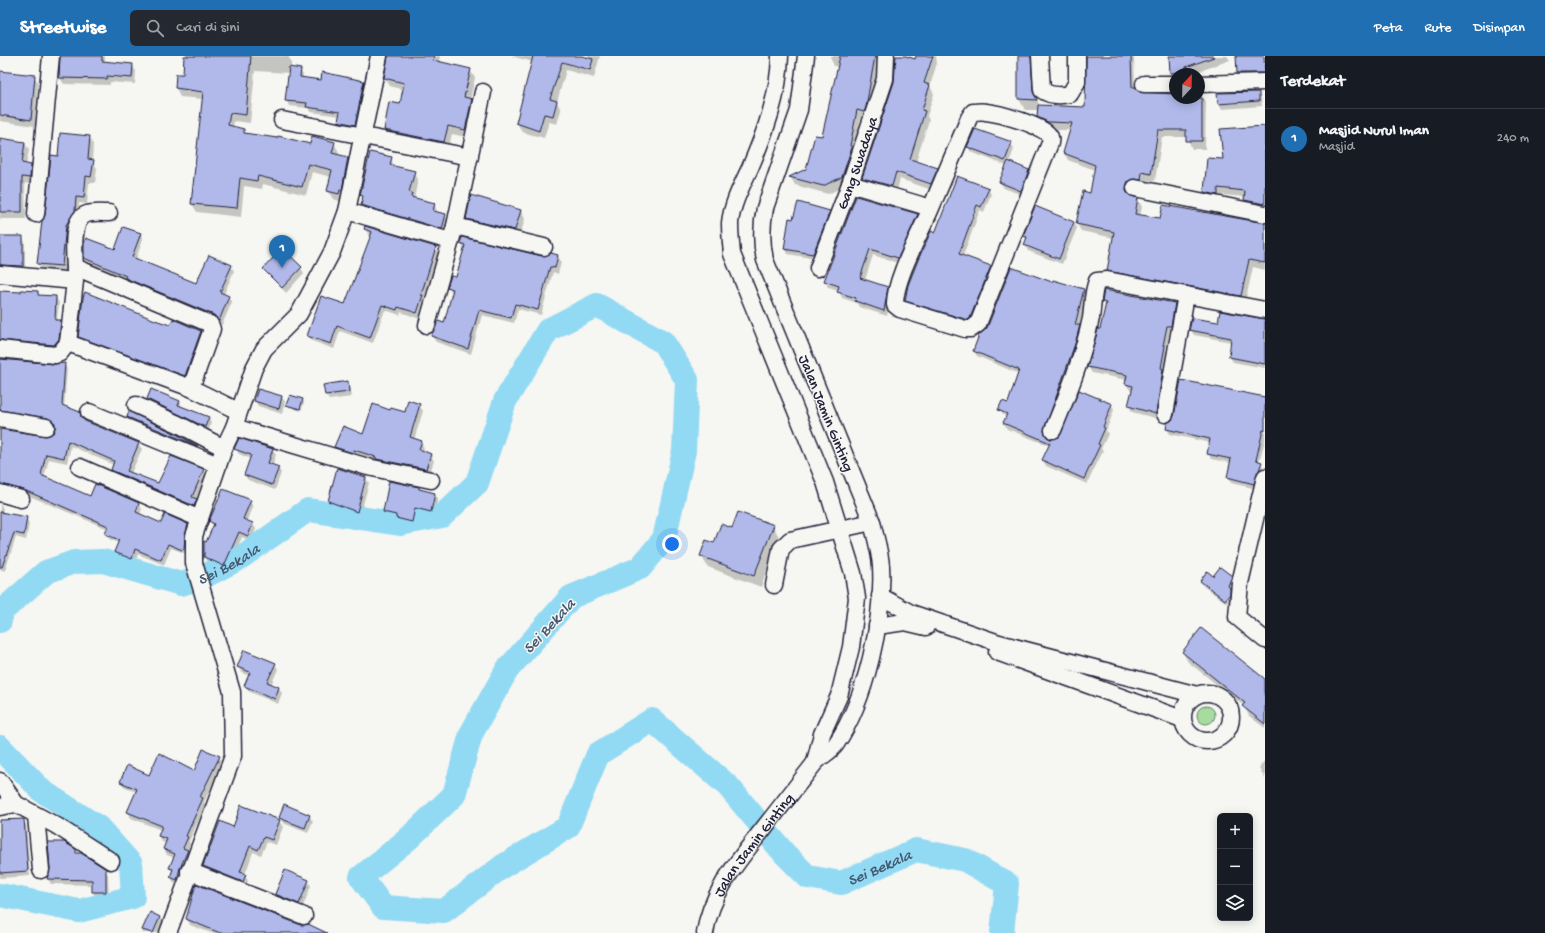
<!DOCTYPE html>
<html lang="id">
<head>
<meta charset="utf-8">
<style>
	:root { --surface:#171b24; --page:#242831; --text:#f1f3f6; --muted:#9ea1a6; --line:#363941; --accent:#1f6fb2 }
	body { margin:0; font-family:"Gochi Hand",sans-serif; background:var(--page); color:var(--text) }
	.controls { position:absolute; right:12px; bottom:12px; display:grid; overflow:hidden; border-radius:6px; box-shadow:0 2px 10px #0003 }
	.controls button { width:36px; height:36px; display:grid; place-items:center; padding:0; border:0; border-bottom:1px solid var(--line); background:var(--surface); color:var(--text); font:20px sans-serif }
	.compass { position:absolute; left:1169px; top:12px; width:36px; height:36px; border-radius:50%; background:var(--surface); box-shadow:0 2px 10px #0003; rotate:22deg }
	.you { position:absolute; left:672px; top:488px; width:14px; height:14px; margin:-10px; border:3px solid #fff; border-radius:50%; background:#1a73e8; box-shadow:0 0 0 6px #1a73e833 }
	.badge { display:grid; place-items:center; width:26px; height:26px; border-radius:50%; background:var(--accent); color:#fff; font-size:13px; font-weight:700 }
	.pin { position:absolute; translate:-50% -33px; filter:drop-shadow(0 1px 2px #0008) }
	.pin::after { content:''; position:absolute; top:21px; width:14px; height:12px; background:inherit; clip-path:polygon(0 0,100% 0,50% 100%) }
	.list { margin:0; padding:0; list-style:none }
	h2 { display:flex; justify-content:space-between; align-items:center; height:52px; margin:0; padding:0 16px; font-size:17px }
	h2 small { font-size:13px; font-weight:400; color:var(--muted) }
	.list li { display:grid; grid-template-columns:26px 1fr auto; gap:12px; align-items:center; box-sizing:border-box; height:60px; padding:0 16px; border-top:1px solid var(--line) }
	.list b { display:block; font-size:15px; white-space:nowrap }
	.list p { margin:0; font-size:13px; white-space:nowrap; color:var(--muted) }
	.list em { font-size:13px; font-style:normal; color:var(--muted) }
	.icon { flex:none; width:22px; height:22px; fill:none; stroke:currentColor; stroke-width:2; stroke-linecap:round; stroke-linejoin:round }
	.map { position:relative; flex:none; width:1265px; height:877px; overflow:hidden }
	header { display:flex; align-items:center; gap:24px; box-sizing:border-box; height:56px; padding:0 20px; background:var(--accent); color:#fff }
	header strong { font-size:19px }
	nav { display:flex; gap:22px; margin-inline-start:auto; font-size:14px }
	.search { width:280px; height:36px; background:var(--page); display:flex; align-items:center; gap:10px; box-sizing:border-box; padding:0 14px; border-radius:6px; color:var(--muted); font-size:15px }
	main { display:flex }
	aside { flex:1; background:var(--surface) }
	.map>svg:first-child { display:block }
</style>
</head>
<body>
<header>
<strong>Streetwise</strong>
<div class="search"><svg class="icon" aria-label="search" viewBox="0 0 24 24"><circle cx="10" cy="10" r="6"/><path d="M15 15l6 6"/></svg>Cari di sini</div>
<nav><a>Peta</a><a>Rute</a><a>Disimpan</a></nav>
</header>
<main>
<div class="map">
<svg width="1265" height="877" viewBox="0 0 1265 877">
	<rect width="100%" height="100%" fill="#f6f6f2"/>
	<filter id="ink" filterUnits="userSpaceOnUse"><feTurbulence type="fractalNoise" baseFrequency=".025" numOctaves="2"/><feDisplacementMap in="SourceGraphic" scale="8" xChannelSelector="R" yChannelSelector="G"/><feConvolveMatrix kernelMatrix="1 2 1 2 8 2 1 2 1" color-interpolation-filters="sRGB"/></filter>
	<g filter="url(#ink)">
		<circle fill="#a7dc9f" stroke="#647f6d" cx="1206" cy="659" r="9"/>
		<g fill="#0003">
			<path d="M61,0H105V7L132,9L136,15L135,28L110,26V29L64,28L60,22Z"/>
			<path d="M185,0H288L291,5V12L300,14L303,19V23L321,25L364,26L367,31L358,73L342,70L339,65L340,60L311,56L308,52L289,50L286,44L289,17L255,15L250,67L234,65L233,71L244,74L246,78L310,89L334,87L339,96L338,99L348,102L353,110L343,146L333,143L328,135L331,121L312,116L306,139L263,128L262,133L244,130L241,161L197,156L192,148L203,43L180,41L176,32L177,19L184,20Z"/>
			<path d="M389,0H440L439,6L470,14L475,22L470,44L476,52L470,82L452,78L448,94L390,83L385,74L401,49L404,34L390,30L385,22Z"/>
			<path d="M511,0H600L594,22L566,14L557,46L561,54L557,68L549,66L544,82L522,76L517,67L533,6Z"/>
			<path d="M830,0H881L870,59L868,63L861,62L847,129L828,138L795,129L791,122L807,114L822,82L838,11L834,10Z"/>
			<path d="M898,0L919,5V0H936L937,7L930,30L934,38L927,60L929,64L916,106L937,113L941,121L935,135L900,123L896,138L868,129L863,122L895,26Z"/>
			<path d="M1018,0H1043L1036,12L1038,46L1040,50L1086,52L1087,0H1134L1135,33L1138,37L1175,38V42H1199V38H1201L1206,46L1205,93H1192L1187,81H1162L1155,125L1146,124L1145,131L1136,130L1129,138L1130,141L1138,143L1142,151L1140,160L1161,163L1265,167V214L1253,211L1245,247L1113,222L1108,214L1114,182L1081,175L1077,168L1090,138L1095,114L1068,104L1064,97L1071,74H1053L1043,68L1038,61L1039,54H1025L1019,43Z"/>
			<path d="M1170,0H1227L1230,4L1192,18H1175V25L1171,18Z"/>
			<path d="M1237,0H1265V25H1242L1238,17Z"/>
			<path d="M0,16L34,20L38,26L35,70L0,65Z"/>
			<path d="M1258,37L1261,42L1262,50L1222,53L1219,48Z"/>
			<path d="M1265,71V156L1249,152L1245,141L1222,139V146L1209,143L1205,136L1224,104Z"/>
			<path d="M89,81L93,88L92,105L97,112L95,127H89L87,148L79,147L78,162L69,176L66,216L42,214L38,208L46,159L59,101Z"/>
			<path d="M0,83L25,87L29,94L26,109L31,110L34,116L33,129L25,127L26,163H0Z"/>
			<path d="M1011,87L1014,93L1009,107L1028,115L1031,120L1024,140L1004,132L1000,126L1007,110L971,96L968,91Z"/>
			<path d="M391,102L394,111L414,116L418,123L414,143L434,148L438,157L445,159L449,166L445,179L366,156L362,149L364,143L361,139Z"/>
			<path d="M988,133L991,138L984,156L980,154L963,200L990,211L993,217L973,267L909,250L906,244L935,178Z"/>
			<path d="M472,140L521,155L525,163L519,182L472,171L467,163Z"/>
			<path d="M829,155L832,161L816,203L788,198L785,192L794,164Z"/>
			<path d="M917,159L921,165L901,208L873,199L865,224L887,232L891,238L887,260L859,251L857,247L842,242L839,234L828,231L825,225Z"/>
			<path d="M1073,166L1077,172L1062,208L1028,195L1025,189L1027,184L1024,180Z"/>
			<path d="M365,173L435,192L439,198L424,243L426,246L420,263L401,256L400,259L385,254L373,287L340,275L334,293L312,285L309,280L346,250L372,180L369,179Z"/>
			<path d="M140,178L143,183L136,203L197,228L231,210L234,215L224,238L232,246L222,269L218,265L129,227L127,224L88,208L85,202L115,195Z"/>
			<path d="M0,181H22L25,186V215L0,214Z"/>
			<path d="M461,187L542,201L558,200L561,206L558,218L553,216L541,259L518,253L514,267L482,259L471,298L436,286L432,280L444,268L452,237L449,231L457,222L464,192Z"/>
			<path d="M301,212L304,217L286,237L264,213Z"/>
			<path d="M1053,227L1084,234L1087,239L1079,270L1082,276L1077,294L1046,381L1050,384L1060,382L1111,348L1114,354L1106,375L1108,378L1101,393L1103,395L1087,428L1046,410L1043,404L1050,390L1007,373L1004,367L1007,361L1003,359L1000,354L1008,348L1019,318L977,300L974,295Z"/>
			<path d="M0,236H37L40,240L56,241L59,247L57,265H60L63,270L61,289L57,294L0,289Z"/>
			<path d="M86,237L171,270L201,275L205,283L189,327L84,288L79,280Z"/>
			<path d="M1103,246L1174,247L1178,253L1174,276L1170,275L1166,294L1168,297L1166,319L1159,363L1132,356L1129,350L1133,335L1130,334L1126,328L1127,324L1092,317L1088,311L1101,274L1106,251Z"/>
			<path d="M1265,264V312L1233,306L1230,301L1231,286L1194,279L1191,274L1219,268Z"/>
			<path d="M0,302L54,309L64,308L67,313L64,352L79,357L85,366L138,388L142,393L131,417L158,429L203,414L206,420L196,444L199,449L197,455L115,419L112,414L114,409L71,390L67,407L49,403L44,422L91,441L139,448L142,453L140,458L161,468L187,469L190,474L187,498L171,492L164,509L138,498L135,507L119,501L115,496L119,487L109,483L106,478L108,473L27,439L0,434V374L45,381H50L56,373V370L52,367L0,359Z"/>
			<path d="M347,326L350,332L351,341L329,344L326,339Z"/>
			<path d="M259,334L282,341L285,346L282,358L258,350L255,345Z"/>
			<path d="M1265,342V384L1259,406L1264,412L1257,433L1231,427L1228,421L1231,407L1211,403L1208,397L1210,387L1170,378L1167,373Z"/>
			<path d="M148,343L180,345L182,352L208,362L211,367L208,376L151,348Z"/>
			<path d="M302,344L304,346L301,355L289,351L288,349Z"/>
			<path d="M419,349L423,355L414,384L421,386L424,392L423,396L431,399L434,405L429,419L379,407L358,399L357,402L339,397L335,391L363,379L391,356L406,357Z"/>
			<path d="M132,359L197,390L199,393L131,366L128,361Z"/>
			<path d="M236,393H272L276,399L272,410L278,412L281,417L275,434L248,424L245,419L251,403L239,398Z"/>
			<path d="M366,422L369,427L360,460L332,450L329,445Z"/>
			<path d="M419,432L420,435L435,438L438,443L434,461L417,457L414,471L400,468L398,464L387,462L384,456Z"/>
			<path d="M250,445L253,451L247,466L253,468L256,473L251,485L242,481L227,515L208,507L204,501L207,487L214,471L210,465Z"/>
			<path d="M0,448L3,453L2,457L26,462L29,468L26,484L16,481L5,515L0,513Z"/>
			<path d="M773,470L779,481L761,531L708,511L701,500L733,474Z"/>
			<path d="M1214,521H1231L1234,526L1230,534L1232,543L1228,548L1203,530L1201,525Z"/>
			<path d="M1183,597L1265,624V672L1249,660L1244,650L1188,606Z"/>
			<path d="M275,608L278,613L271,629L279,632L282,637L278,648L248,635L245,630L249,620L241,616L238,611Z"/>
			<path d="M219,701L223,707L204,746L206,749L189,785L190,788L188,794L191,801L180,830L174,827L171,821L173,816L170,812L175,802L167,799L164,793L166,787L162,786L159,780L161,774L131,762L128,756L137,736L125,732L121,726L149,720L195,717Z"/>
			<path d="M1265,704V723L1259,712Z"/>
			<path d="M309,760L313,765L308,777L283,767L280,762Z"/>
			<path d="M23,764L26,769L30,820L0,822V766Z"/>
			<path d="M279,765L283,771L276,789L267,786L261,799L253,796L245,819L248,825L246,831L207,816L204,810L233,772Z"/>
			<path d="M75,794L77,798L105,814L108,819L109,841H96L93,836V829L51,828L48,823L51,813Z"/>
			<path d="M308,825L311,830L302,853L279,844L276,838Z"/>
			<path d="M197,829L312,877H211L190,869L187,863Z"/>
			<path d="M151,858L160,862L163,867L158,877H142Z"/>
		</g>
		<g fill="none" stroke-linecap="round" stroke-linejoin="round">
			<g stroke="#92daf3" stroke-width="24">
				<path id="s1" d="M0,565L1,556L46,516L74,506L103,505L181,528L203,521L240,502L308,454L400,468L442,460L477,427L505,345L548,274L597,249L663,286L687,324L684,395L664,483L640,512L571,541L507,614L471,678L454,739L408,783L361,821L383,851L444,855L503,810L568,771L598,698L652,664L728,730L784,797L808,821L841,827L916,794L965,804L1007,828L1002,877"/>
				<path d="M0,691L42,735L98,771L131,808L133,841L79,855L0,839"/>
			</g>
		</g>
		<g fill="#b0b9ea" stroke="#22223b">
			<path d="M60,0H102V5L133,8L132,22L107,20V23L59,22Z"/>
			<path d="M184,0H251L246,59L230,57L228,69L244,73V77L277,82L278,80L310,88L312,80L335,86L332,97L348,101L342,134H340L339,138L327,135L332,114L308,108L302,131L258,120L257,125L240,122L237,152L191,148L203,36L175,32L176,18H183Z"/>
			<path d="M388,0H434L433,4L471,13L464,41L472,43L465,74L448,70L444,86L384,74L389,46L400,48L404,27L384,22Z"/>
			<path d="M533,0H582L593,3L590,14L562,6L550,43L557,45L553,60L544,58L539,75L516,67Z"/>
			<path d="M840,0H875L866,51L864,56L857,54L850,90L852,91L842,121L823,130L789,121L806,113L815,79L822,80Z"/>
			<path d="M896,0H906L915,3L916,0H933L924,27L930,29L922,54L925,55L910,103L938,112L931,128L896,116L892,130L862,122L894,26Z"/>
			<path d="M1018,0H1031L1033,35L1037,44L1018,43Z"/>
			<path d="M1086,0H1131L1132,31H1135L1140,36L1175,38V42H1202V85H1186V74H1158L1151,118L1142,116L1141,124L1132,123L1128,125L1126,135L1129,139L1138,142L1135,158L1160,162L1163,149L1265,167V207L1249,204L1241,240L1107,215L1114,176L1076,168L1083,135L1090,137L1095,109L1063,97L1072,67L1048,66L1037,61L1038,49L1085,51Z"/>
			<path d="M1169,0H1213L1214,1L1186,11V16L1170,17Z"/>
			<path d="M1236,0H1264L1265,17H1237Z"/>
			<path d="M289,11L301,13L300,21L321,24L322,16L364,25L355,69L338,65L340,56L306,51L307,47L285,45Z"/>
			<path d="M0,15L35,19L31,64L0,59Z"/>
			<path d="M1259,36V45L1218,48L1217,37Z"/>
			<path d="M1265,70V148L1244,144L1245,135L1218,132V139L1204,136L1207,102L1223,103L1220,73Z"/>
			<path d="M975,73L1012,86L1005,105L967,91Z"/>
			<path d="M60,77L90,80L88,103L94,104L91,121L86,120L84,142L76,141L75,155L66,169L62,210L37,208L42,165L45,159L51,99L58,100Z"/>
			<path d="M0,82L25,86L22,107L31,109L30,122L22,121V156H0Z"/>
			<path d="M370,96L392,101L390,109L415,115L409,136L412,137L411,141L435,147L433,155L446,158L442,173L361,149L363,140L360,139Z"/>
			<path d="M1008,105L1029,114L1021,135L999,126Z"/>
			<path d="M957,120L989,132L981,151L977,149L959,198L991,210L970,262L968,264L905,245L908,229L918,204L931,175L935,177Z"/>
			<path d="M471,139L521,154L515,174L466,163Z"/>
			<path d="M856,140L918,158L898,202L870,193L860,222L888,231L884,255L855,245L856,242L837,236L839,230L824,225Z"/>
			<path d="M798,146L830,155L813,198L784,193L789,162L793,163Z"/>
			<path d="M1035,150L1074,166L1059,203L1024,189L1027,181L1023,180Z"/>
			<path d="M365,170L436,191L421,239H423L417,257L398,251L397,254L382,249L370,282L337,270L331,288L307,280L321,240L345,248L372,176L364,173Z"/>
			<path d="M123,171L141,177L132,201L196,227L209,199L232,209L220,236L229,240L219,265L214,259L125,222L126,220L84,202V188L86,182L115,193Z"/>
			<path d="M0,180H23V210L0,209Z"/>
			<path d="M462,181L542,200L551,197L558,199L555,212L550,211L538,254L515,248L511,262L479,254L468,293L431,280L438,265L444,267L453,233L447,231L451,220L456,221L465,189L460,187Z"/>
			<path d="M282,192L302,211L282,232L263,213Z"/>
			<path d="M1011,211L1052,226L1053,224L1084,233L1075,269H1080L1075,288L1044,375L1046,380L1050,383L1059,381L1079,334L1112,348L1103,371L1105,372L1098,388L1100,389L1084,423L1042,404L1050,387L1003,367L1007,358L998,354L1002,345L1008,347L1019,314L973,295L979,279L987,272Z"/>
			<path d="M21,234L38,235V239L56,240L55,264H61L59,283L54,289L0,284V235L21,236Z"/>
			<path d="M1104,234L1175,247L1171,270H1167L1163,290H1165L1161,312L1163,313L1156,358L1128,350L1133,330L1125,328L1127,319L1087,311L1098,273H1100L1106,247L1102,246Z"/>
			<path d="M85,236L155,264L170,269L173,263L201,275L185,320L78,281L83,242Z"/>
			<path d="M1220,255L1265,263V308L1229,301L1231,282L1189,274L1192,262L1218,266Z"/>
			<path d="M0,303L54,308L65,307L62,349L80,356L81,361L85,365L139,387L127,415L158,427L171,400L204,413L192,441L197,443L194,450L111,414L114,405L68,385L64,402L46,398L41,419L90,440L95,428L139,447L136,456L161,467L165,458L188,468L185,480L184,493L182,494L168,488L161,504L135,493L132,503L114,496L119,484L105,478L108,470L24,434L0,428V373L45,380L53,377L55,372V367L48,362L0,354Z"/>
			<path d="M1181,324L1265,341V375L1263,374L1256,404L1262,406L1254,428L1227,421L1231,403L1207,398L1210,383L1166,373L1167,367L1172,364L1174,360Z"/>
			<path d="M348,325L349,336L325,339L323,329Z"/>
			<path d="M151,333L180,345L178,349L209,361L205,371L147,343Z"/>
			<path d="M258,333L282,340L279,353L254,345Z"/>
			<path d="M290,339L303,343L300,353L286,349Z"/>
			<path d="M408,344L420,348L410,381L422,385L419,393L431,398L426,413L376,403V401L354,394L353,397L334,391L343,370L363,378L373,348L390,354L391,352L405,356Z"/>
			<path d="M129,355L174,377L198,390L127,361Z"/>
			<path d="M239,382L273,393L268,407L279,411L272,429L244,419L251,399L234,393Z"/>
			<path d="M337,412L366,421L357,456L328,445Z"/>
			<path d="M389,425L419,431V433L435,437L431,456L415,452L412,466L396,462V459L383,456Z"/>
			<path d="M223,433L251,444L243,463L253,467L248,480L239,476L224,510L204,501V485L206,486L214,468L209,465Z"/>
			<path d="M0,456L27,461L24,479L14,477L2,511H0Z"/>
			<path d="M738,456L774,469L754,520L700,500L706,484L714,487L721,468L732,472Z"/>
			<path d="M1220,511L1232,520L1228,530L1230,532V538L1225,544L1200,525L1207,515L1213,520Z"/>
			<path d="M1201,572L1265,623V668L1242,650L1245,647L1182,596Z"/>
			<path d="M244,594L276,607L267,626L279,631L275,643L244,630L250,616L237,611Z"/>
			<path d="M203,693L220,700L200,741L203,742L186,780L188,781L183,792L188,794L180,812L177,824L170,821L173,813L169,812L175,798L163,793L167,783L158,780L162,770L127,756L137,733L120,726L127,709L149,719L159,697L194,715Z"/>
			<path d="M284,748L310,759L305,772L279,762Z"/>
			<path d="M241,749L280,764L272,784L264,781L258,794L250,790L240,816L246,818L243,826L203,810L220,765L233,771Z"/>
			<path d="M24,763L28,815L0,817V764Z"/>
			<path d="M48,786H64L76,793V797H81L106,813V836H92V824L47,823L50,813Z"/>
			<path d="M285,814L309,824L299,848L275,838Z"/>
			<path d="M196,828L301,869L308,868L327,877H220L186,863Z"/>
			<path d="M150,856L160,861L153,877L142,874Z"/>
		</g>
		<g fill="none" stroke-linecap="round" stroke-linejoin="round">
			<g stroke="#22223b" stroke-width="19">
				<g id="minor">
					<path d="M780,0C779,39 765,77 750,112C742,129 732,148 730,167C730,177 731,188 732,198L825,426L853,517L857,542L851,591L839,640L822,678L815,706"/>
					<path d="M1040,0L1042,34C1050,40 1060,40 1070,38L1077,26V0"/>
					<path d="M1144,28H1175"/>
					<path d="M1199,28L1265,26"/>
					<path d="M282,64L470,101"/>
					<path d="M850,128L931,152L969,62L973,56C977,56 982,55 986,56C997,57 1047,70 1050,81C1051,83 1050,85 1050,87L978,268L971,273H965L900,253L895,249C894,224 921,176 931,152"/>
					<path d="M1135,132L1265,158"/>
					<path d="M347,155L450,185"/>
					<path d="M36,158L51,0"/>
					<path d="M455,170L544,191"/>
					<path d="M75,211L210,268L212,273L191,332"/>
					<path id="s2" d="M818,212L850,128L885,23L886,0"/>
					<path d="M0,218L75,225L68,287"/>
					<path d="M75,221C76,206 68,164 87,158C93,156 102,157 109,157"/>
					<path d="M427,269L455,170L483,36"/>
					<path d="M0,293L55,299L60,297L68,287L191,332L238,355"/>
					<path d="M136,349L178,368L224,392"/>
					<path d="M89,356L218,409"/>
					<path d="M1165,358L1186,239"/>
					<path d="M0,363L46,371"/>
					<path d="M234,371L368,411L431,424"/>
					<path d="M1053,374C1068,338 1083,301 1091,262C1093,250 1092,237 1097,225L1107,224L1265,254"/>
					<path d="M80,411L200,463"/>
					<path d="M1265,421L1240,527L1237,561L1265,584"/>
					<path d="M0,437L21,443"/>
					<path d="M774,529L781,493L790,484L872,466"/>
					<path d="M880,540L911,557L999,587L1197,639"/>
					<path d="M877,570L905,566L926,571"/>
					<path d="M997,596L1182,663"/>
					<circle cx="1207" cy="661" r="24"/>
					<path d="M0,725L16,748L57,770L111,805"/>
					<path d="M0,751L16,748"/>
					<path d="M36,760L41,814"/>
					<path d="M189,815L304,860"/>
					<path d="M168,877L233,700L232,636L194,507V480L224,392L234,371L254,312L264,293L299,258L332,196L347,155L379,0"/>
					<path id="s3" d="M705,877C710,839 737,806 760,777C778,754 796,731 814,708C820,700 831,696 836,688C866,644 884,563 881,510C880,495 875,480 872,466L765,204C761,186 761,171 765,152L799,54L806,0"/>
				</g>
			</g>
			<use href="#minor" stroke="#f6f6f2" stroke-width="16"/>
		</g>
	</g>
	<g text-anchor="middle" stroke-width="3" stroke-linejoin="round" paint-order="stroke">
		<g font-size="15" fill="#22223b" stroke="#f6f6f2">
			<text dy="5" stroke="none"><textPath href="#s2" startOffset="112">Gang Swadaya</textPath></text>
			<text transform="translate(827 357) rotate(68)" y="5">Jalan Jamin Ginting</text>
			<text dy="5" stroke="none"><textPath href="#s3" startOffset="102">Jalan Jamin Ginting</textPath></text>
		</g>
		<g font-size="16" font-style="italic" fill="#445972" stroke="#f6f6f2">
			<text dy="6" stroke="none"><textPath href="#s1" startOffset="261">Sei Bekala</textPath></text>
			<text transform="translate(548 569) rotate(-47)" y="6">Sei Bekala</text>
			<text dy="6" stroke="none"><textPath href="#s1" startOffset="2206">Sei Bekala</textPath></text>
		</g>
	</g>
</svg>
<div class="controls">
<button>+</button>
<button>−</button>
<button><svg class="icon" aria-label="layers" viewBox="0 0 24 24"><path d="M12 4l9 5-9 5-9-5zM3 14l9 5 9-5"/></svg></button>
</div>
<svg class="compass" viewBox="-18 -18 36 36"><path d="M0-13l5 13h-10z" fill="#e53935"/><path d="M0 13l5-13h-10z" fill="#9ea1a6"/></svg>
<div class="you"></div>
<div class="pin badge" style="left:282px;top:212px">1</div>
</div>
<aside>
<h2>Terdekat<small></small></h2>
<ul class="list">
<li><span class="badge">1</span><div><b>Masjid Nurul Iman</b><p>Masjid</p></div><em>240 m</em></li>
</ul>
</aside>
</main>
</body>
</html>
